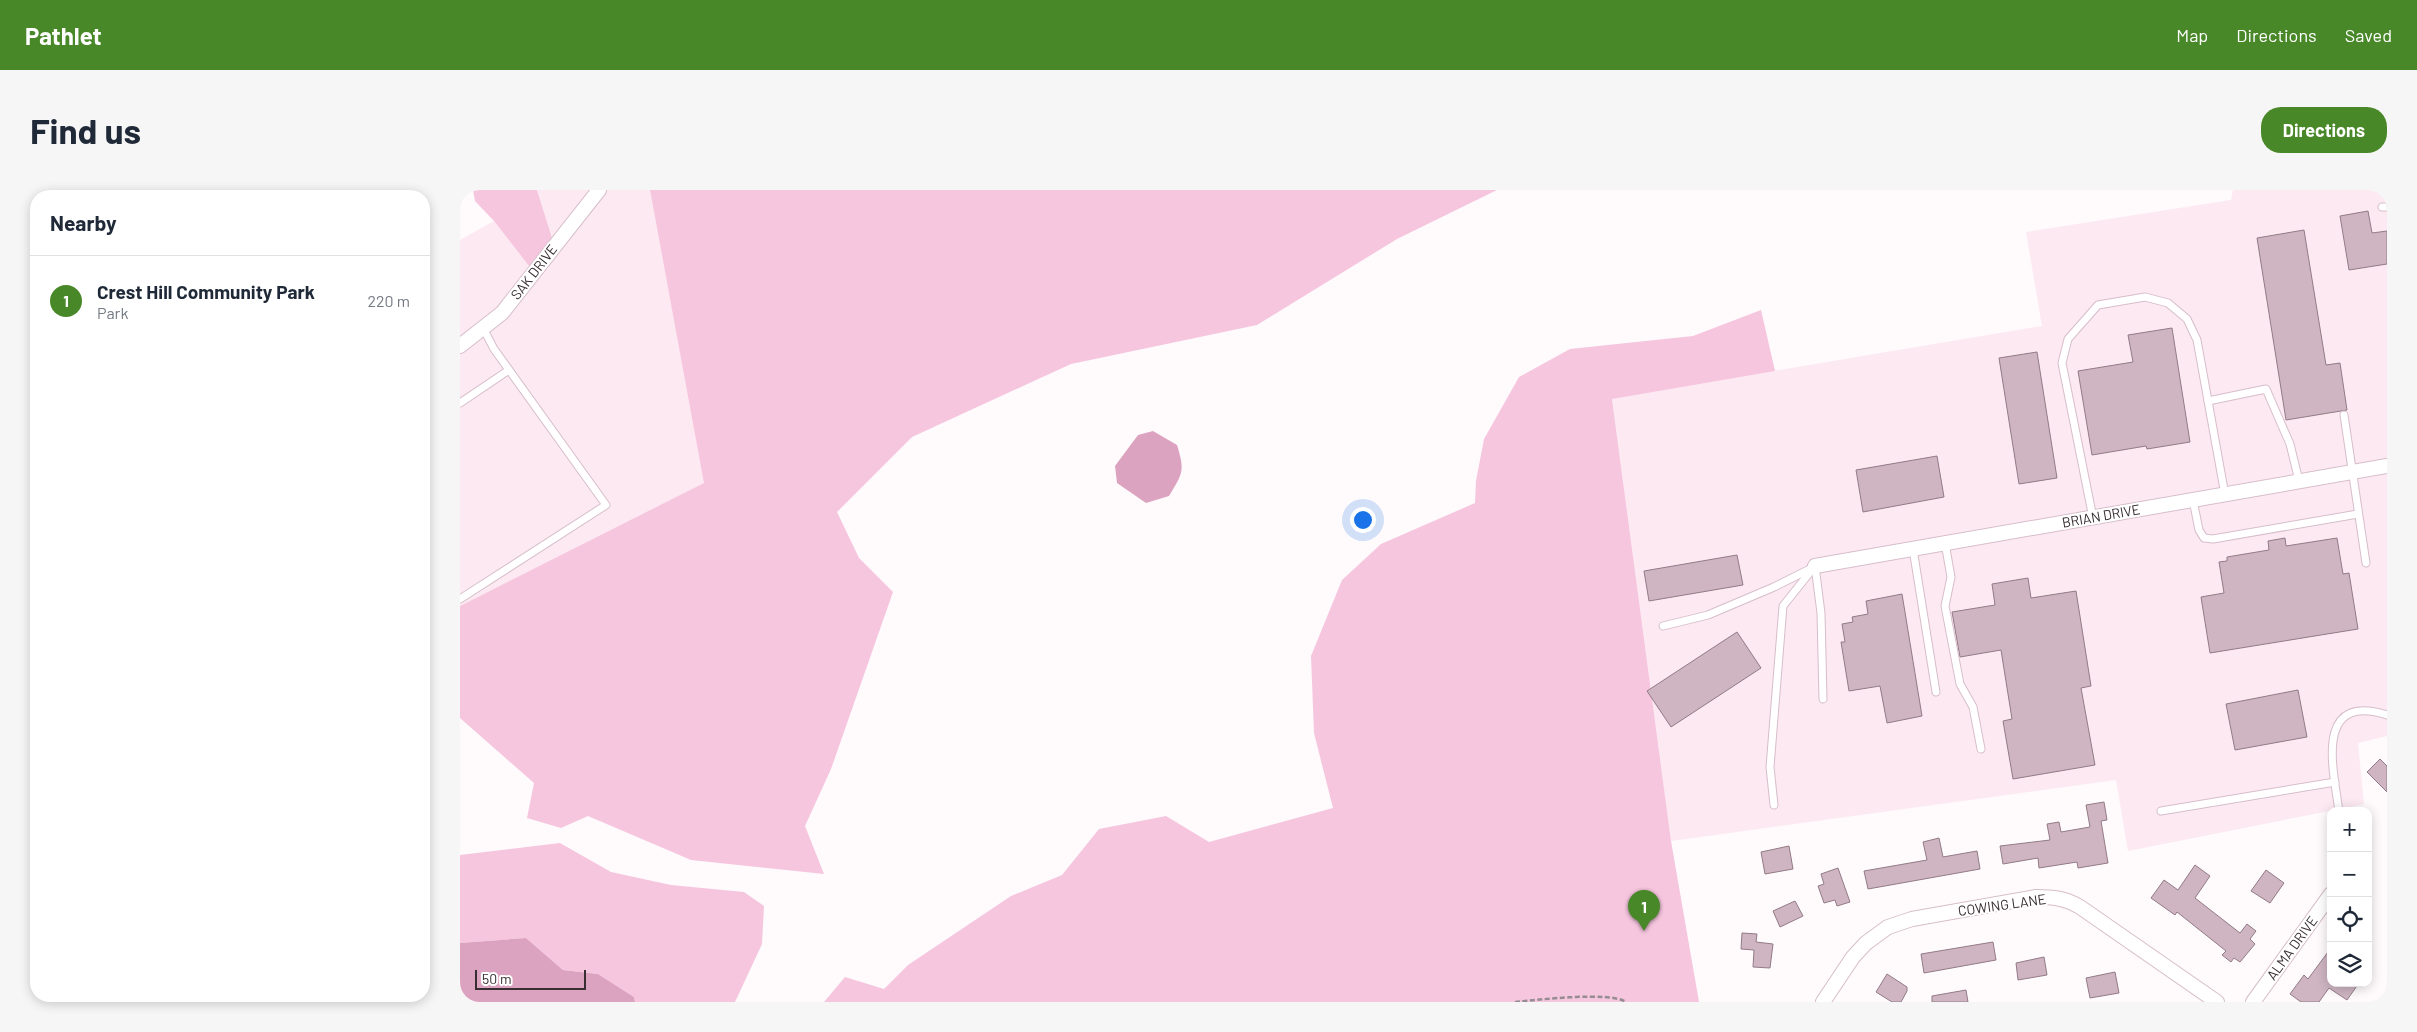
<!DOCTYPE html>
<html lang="en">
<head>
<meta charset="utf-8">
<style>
	:root { --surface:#fff; --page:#f6f6f7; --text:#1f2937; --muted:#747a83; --line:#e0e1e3; --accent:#498828 }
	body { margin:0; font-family:Barlow,sans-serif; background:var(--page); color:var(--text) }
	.controls { position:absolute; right:15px; bottom:15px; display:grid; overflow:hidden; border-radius:10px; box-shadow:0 2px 12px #0003 }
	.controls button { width:45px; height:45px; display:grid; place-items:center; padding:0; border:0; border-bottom:1px solid var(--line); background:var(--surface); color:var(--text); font:25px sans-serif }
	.scale { position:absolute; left:15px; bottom:12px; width:111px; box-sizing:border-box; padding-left:5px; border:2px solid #372d32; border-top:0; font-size:14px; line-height:18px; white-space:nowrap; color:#372d32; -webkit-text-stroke:4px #fff; paint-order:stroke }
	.you { position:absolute; left:902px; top:329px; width:18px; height:18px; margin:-12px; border:4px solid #fff; border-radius:50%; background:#1a73e8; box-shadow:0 0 0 8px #1a73e833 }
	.badge { display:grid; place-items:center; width:32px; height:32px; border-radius:50%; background:var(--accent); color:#fff; font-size:16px; font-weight:700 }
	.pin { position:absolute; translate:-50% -41px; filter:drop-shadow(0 1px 2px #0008) }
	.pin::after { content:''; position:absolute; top:26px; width:18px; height:15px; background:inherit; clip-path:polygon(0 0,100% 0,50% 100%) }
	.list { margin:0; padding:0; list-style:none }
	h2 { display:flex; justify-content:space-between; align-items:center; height:65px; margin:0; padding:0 20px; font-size:21px }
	h2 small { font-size:16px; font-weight:400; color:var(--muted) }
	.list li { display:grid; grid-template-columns:32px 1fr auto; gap:15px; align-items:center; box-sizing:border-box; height:90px; padding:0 20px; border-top:1px solid var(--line) }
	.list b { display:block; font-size:19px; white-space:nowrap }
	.list p { margin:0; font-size:16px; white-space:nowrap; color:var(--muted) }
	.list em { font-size:16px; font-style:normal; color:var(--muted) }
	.icon { flex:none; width:28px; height:28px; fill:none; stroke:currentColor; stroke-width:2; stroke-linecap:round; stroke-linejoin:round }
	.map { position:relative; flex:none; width:1927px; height:812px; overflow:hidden; border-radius:20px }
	header { display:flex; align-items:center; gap:30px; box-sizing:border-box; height:70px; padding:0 25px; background:var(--accent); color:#fff }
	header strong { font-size:24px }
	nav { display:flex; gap:28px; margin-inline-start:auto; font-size:18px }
	.intro { display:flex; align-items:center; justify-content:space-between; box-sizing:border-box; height:120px; padding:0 30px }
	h1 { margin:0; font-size:35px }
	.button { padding:12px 22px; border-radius:20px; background:var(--accent); color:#fff; font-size:18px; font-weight:700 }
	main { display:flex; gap:30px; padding:0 30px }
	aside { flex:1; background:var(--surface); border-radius:20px; box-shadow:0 2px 12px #0003 }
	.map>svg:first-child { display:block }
</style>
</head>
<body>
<header>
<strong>Pathlet</strong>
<nav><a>Map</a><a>Directions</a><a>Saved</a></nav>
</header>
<div class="intro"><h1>Find us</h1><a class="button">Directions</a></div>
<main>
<aside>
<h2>Nearby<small></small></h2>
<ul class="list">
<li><span class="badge">1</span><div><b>Crest Hill Community Park</b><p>Park</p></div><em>220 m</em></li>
</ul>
</aside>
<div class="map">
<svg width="1927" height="812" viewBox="0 0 1927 812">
	<rect width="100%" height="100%" fill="#fffafc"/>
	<g fill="#fde9f2">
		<path d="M77,0H190L245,293L0,416V50L34,31L69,76L92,48Z"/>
		<path d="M1773,0H1927V546L1898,553L1904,614L1668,661L1656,590L1211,651L1152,208L1582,136L1566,42L1771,10Z"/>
	</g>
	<g fill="#f6c6df">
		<path d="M13,0H77L92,48L69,76L34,31L15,11Z"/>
		<path d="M190,0H1037L937,49L797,135L611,174L452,247L377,322L399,368L433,402L371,579L345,636L364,684L231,670L128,626L101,638L67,628L74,593L0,528V416L244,293Z"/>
		<path d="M1301,120L1315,181L1152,209L1211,651L1239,812H364L385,787L424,799L448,775L551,706L602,685L639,639L706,626L749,652L873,618L854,543L851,466L882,390L921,354L1015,313L1016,291L1024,249L1059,187L1110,159L1233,146Z"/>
		<path d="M100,653L151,682L211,695L284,702L304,716L302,754L275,812H175L174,807L138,784L103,780L66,748L0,753V665Z"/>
	</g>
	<g fill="#dca3c0">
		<path d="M693,241L717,255C725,281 723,283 709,306L686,313L657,293L655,276L678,245Z"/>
		<path d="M66,748L103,780L138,784L174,807L175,812H0V753Z"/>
	</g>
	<g fill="#ceb5c1" stroke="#927b86">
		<path d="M1908,21L1912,43L1927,41V74L1889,80L1880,26Z"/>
		<path d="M1844,40L1866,175L1880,173L1887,220L1826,230L1797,48Z"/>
		<path d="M1712,138L1730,252L1687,259L1686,256L1632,265L1618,181L1673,172L1668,145Z"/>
		<path d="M1577,162L1597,288L1559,294L1539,168Z"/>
		<path d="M1477,266L1484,307L1403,322L1396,280Z"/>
		<path d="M1825,348L1826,356L1877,348L1883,384L1889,383L1898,439L1750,463L1741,407L1764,403L1759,372L1767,371V367L1809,360L1808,351Z"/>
		<path d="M1277,365L1283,395L1189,411L1184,381Z"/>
		<path d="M1568,388L1571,408L1616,401L1631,496L1621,498L1635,575L1553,589L1543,531L1552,529L1541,460L1500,467L1492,422L1535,415L1532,394Z"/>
		<path d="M1442,404L1462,526L1427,533L1420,496L1389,501L1381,452H1385L1382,434L1393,432L1392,427L1408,424L1406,411Z"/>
		<path d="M1277,442L1301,478L1211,537L1187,501Z"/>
		<path d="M1838,500L1847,547L1775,560L1766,514Z"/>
		<path d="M1920,569L1927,576V602L1907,582Z"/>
		<path d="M1644,612L1647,630L1641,631L1648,673L1618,678L1617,672L1579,678L1578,668L1543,674L1540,656L1590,650L1587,634L1599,632L1601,642L1630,637L1626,615Z"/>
		<path d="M1479,648L1483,667L1517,661L1520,679L1408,699L1404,681L1467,670L1463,652Z"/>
		<path d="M1329,656L1333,679L1305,684L1301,662Z"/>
		<path d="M1735,675L1750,686L1735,708L1780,743L1787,734L1796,741L1790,749L1795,754L1780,772L1774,768L1771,772L1762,765L1766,761L1717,722L1715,725L1691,708L1704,690L1718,700Z"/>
		<path d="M1378,678L1390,712L1377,716L1375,710L1364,713L1358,696L1364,694L1361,684Z"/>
		<path d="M1806,680L1824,693L1810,713L1791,701Z"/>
		<path d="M1335,711L1343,726L1320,737L1313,721Z"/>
		<path d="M1282,743L1297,744L1296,752L1313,754L1310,778L1293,777L1294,760L1281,759Z"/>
		<path d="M1533,752L1536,770L1464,783L1461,764Z"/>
		<path d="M1871,758V793H1899L1887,810L1869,798L1859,812H1841L1830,804L1844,785L1848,789Z"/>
		<path d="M1584,767L1587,785L1558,790L1556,773Z"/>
		<path d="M1655,782L1659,803L1630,808L1626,788Z"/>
		<path d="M1427,784L1447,797V801L1441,812H1432L1416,802Z"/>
		<path d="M1506,800L1508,812H1472V806Z"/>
	</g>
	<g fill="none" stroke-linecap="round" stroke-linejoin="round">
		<g stroke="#d6beca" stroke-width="9">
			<g id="service">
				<path d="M1922,17H1927"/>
				<path d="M1748,211L1806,199L1830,254L1839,291"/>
				<path d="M0,213L49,180"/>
				<path d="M1884,225L1906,373"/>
				<path d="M1733,310L1739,340L1744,348L1753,349L1898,324"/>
				<path d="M1633,328L1602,173L1608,149L1638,115L1685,107L1708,113L1727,129L1737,150L1765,305"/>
				<path d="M1485,353L1491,387L1485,416L1500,494L1513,517L1521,559"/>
				<path d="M1453,359L1476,502"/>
				<path d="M1355,376L1361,423L1363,509"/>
				<path d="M0,409L146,315L34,159L23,138"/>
				<path d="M1203,436L1248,425L1314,397L1352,378"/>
				<path d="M1314,615L1310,577L1323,416L1355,376"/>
				<path d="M1701,621L1875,592"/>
				<path d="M1879,621C1873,579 1854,502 1927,525"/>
			</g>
		</g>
		<g stroke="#d6beca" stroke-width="16">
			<g id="minor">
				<path d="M0,156L42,123L139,0"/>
				<path d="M1355,376L1927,276"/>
				<path d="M1363,812L1393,767L1406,753L1428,737L1452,729L1576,707C1593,707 1605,708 1620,717L1757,812"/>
				<path d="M1793,812L1871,704"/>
			</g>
		</g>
		<path stroke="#958d91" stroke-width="2.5" stroke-dasharray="5 2.5" stroke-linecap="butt" d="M1055,812C1077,810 1150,801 1166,812"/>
		<use href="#service" stroke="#fff" stroke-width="7"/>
		<use href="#minor" stroke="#fff" stroke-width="14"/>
	</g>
	<g text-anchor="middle" stroke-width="4" stroke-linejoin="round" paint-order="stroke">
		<g font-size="14" fill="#372d32" stroke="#fff">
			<text transform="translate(74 82) rotate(-52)" y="5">SAK DRIVE</text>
			<text transform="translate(1641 326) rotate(-10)" y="5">BRIAN DRIVE</text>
			<text transform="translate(1542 715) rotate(-8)" y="5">COWING LANE</text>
			<text transform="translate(1832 758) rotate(-54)" y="5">ALMA DRIVE</text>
		</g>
	</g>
</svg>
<div class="controls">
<button>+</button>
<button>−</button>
<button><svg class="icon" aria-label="locate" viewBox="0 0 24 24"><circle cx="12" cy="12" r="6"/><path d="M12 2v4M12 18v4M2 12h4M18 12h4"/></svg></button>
<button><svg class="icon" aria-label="layers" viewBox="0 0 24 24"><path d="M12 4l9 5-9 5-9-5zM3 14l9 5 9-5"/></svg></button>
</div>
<div class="scale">50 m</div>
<div class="you"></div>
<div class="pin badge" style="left:1184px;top:741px">1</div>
</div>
</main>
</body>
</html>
